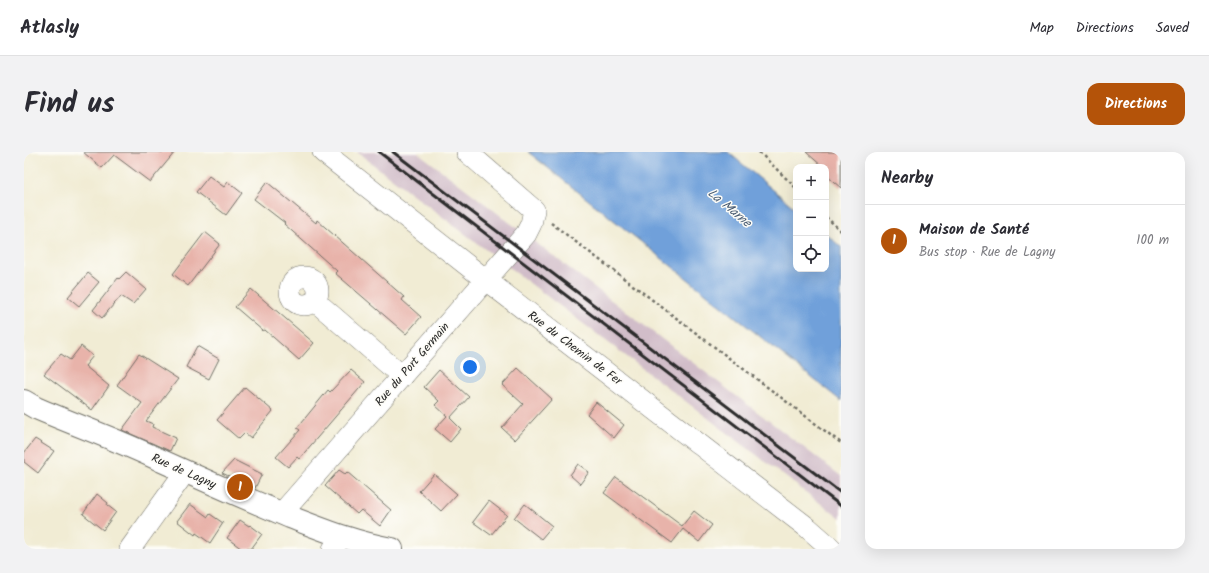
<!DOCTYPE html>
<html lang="en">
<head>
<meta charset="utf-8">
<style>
	:root { --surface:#fff; --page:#f2f2f3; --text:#2b2b33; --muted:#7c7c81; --line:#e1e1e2; --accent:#b45309 }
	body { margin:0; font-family:Kalam,sans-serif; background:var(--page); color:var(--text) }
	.controls { position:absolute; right:12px; top:12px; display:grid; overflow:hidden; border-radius:8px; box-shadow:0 4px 16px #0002 }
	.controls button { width:36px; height:36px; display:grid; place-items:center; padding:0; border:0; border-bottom:1px solid var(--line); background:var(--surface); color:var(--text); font:20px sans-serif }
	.you { position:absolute; left:446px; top:215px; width:14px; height:14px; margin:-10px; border:3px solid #fff; border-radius:50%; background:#1a73e8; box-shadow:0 0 0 6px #1a73e833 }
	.badge { display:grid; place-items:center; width:26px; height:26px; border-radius:50%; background:var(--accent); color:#fff; font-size:13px; font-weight:700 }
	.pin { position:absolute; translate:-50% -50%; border:2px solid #fff; box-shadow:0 1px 4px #0006 }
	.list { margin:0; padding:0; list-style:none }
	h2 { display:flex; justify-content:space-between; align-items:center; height:52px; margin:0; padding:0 16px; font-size:17px }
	h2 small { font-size:13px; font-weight:400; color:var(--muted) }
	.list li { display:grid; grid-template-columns:26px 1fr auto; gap:12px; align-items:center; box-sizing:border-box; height:72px; padding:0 16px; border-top:1px solid var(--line) }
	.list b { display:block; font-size:15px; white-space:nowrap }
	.list p { margin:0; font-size:13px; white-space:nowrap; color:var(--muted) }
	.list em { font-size:13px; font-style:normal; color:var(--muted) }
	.icon { flex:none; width:22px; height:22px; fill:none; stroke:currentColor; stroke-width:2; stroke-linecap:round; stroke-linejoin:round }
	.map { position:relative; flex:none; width:817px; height:397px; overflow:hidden; border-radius:12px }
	header { display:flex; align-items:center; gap:24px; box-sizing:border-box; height:56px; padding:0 20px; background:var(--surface); border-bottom:1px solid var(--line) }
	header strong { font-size:19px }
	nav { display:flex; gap:22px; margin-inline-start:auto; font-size:14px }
	.intro { display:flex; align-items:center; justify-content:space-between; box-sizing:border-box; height:96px; padding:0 24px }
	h1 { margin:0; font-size:28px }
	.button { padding:10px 18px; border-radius:12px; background:var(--accent); color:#fff; font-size:14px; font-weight:700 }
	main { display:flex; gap:24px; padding:0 24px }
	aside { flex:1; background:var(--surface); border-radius:12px; box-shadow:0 4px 16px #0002 }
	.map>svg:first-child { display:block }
</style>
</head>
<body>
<header>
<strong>Atlasly</strong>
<nav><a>Map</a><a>Directions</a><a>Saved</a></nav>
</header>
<div class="intro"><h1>Find us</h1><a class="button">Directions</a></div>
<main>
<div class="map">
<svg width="817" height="397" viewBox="0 0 817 397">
	<rect width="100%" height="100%" fill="#fdfcf7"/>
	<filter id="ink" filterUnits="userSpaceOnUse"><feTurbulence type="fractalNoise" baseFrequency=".025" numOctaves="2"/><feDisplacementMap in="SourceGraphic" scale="8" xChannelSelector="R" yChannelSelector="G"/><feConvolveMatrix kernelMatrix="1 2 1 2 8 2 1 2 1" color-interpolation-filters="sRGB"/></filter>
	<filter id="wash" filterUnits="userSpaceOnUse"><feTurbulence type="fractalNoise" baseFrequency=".012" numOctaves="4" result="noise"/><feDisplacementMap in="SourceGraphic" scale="16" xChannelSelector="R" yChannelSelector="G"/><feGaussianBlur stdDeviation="0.9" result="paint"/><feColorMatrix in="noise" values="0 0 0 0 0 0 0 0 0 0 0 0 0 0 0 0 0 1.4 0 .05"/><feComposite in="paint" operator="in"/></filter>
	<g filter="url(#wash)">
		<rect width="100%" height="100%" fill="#f1ecd4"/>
		<path fill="#d1bdc9" d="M333,0H393L434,31L817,324V367Z"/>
		<path fill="#70a0da" stroke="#4e6682" d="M504,0H704L772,57V117H802V82L817,95V249Z"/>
		<g id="blocks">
			<g fill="#e8b3aa">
				<path d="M59,0H151L126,30L90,3L78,16Z"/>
				<path d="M782,0H817V36L802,23V15H799Z"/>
				<path d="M185,24L200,35L204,30L218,41L202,63L172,40Z"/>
				<path d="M243,30L292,71L293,68L380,145L378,148L397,165L382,182L311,121L313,119L260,72L261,71L230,47Z"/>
				<path d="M181,80L196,92L164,134L149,122Z"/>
				<path d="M102,120L122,137L109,152L97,144L78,166L69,158L94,126L95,127Z"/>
				<path d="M64,121L75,130L55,154L44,145Z"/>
				<path d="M227,137L290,191L275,208L241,178L239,179L211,155Z"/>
				<path d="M57,194L69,204L61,214L85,234L68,258L20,222L37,202L46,208Z"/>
				<path d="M173,194L195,207L185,227L162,215Z"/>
				<path d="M115,202L154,227L122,269L129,272L128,275L152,286L146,299L98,278L118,251L93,233Z"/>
				<path d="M494,216L528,247L491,288L478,276L499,252L478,233Z"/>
				<path d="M327,218L341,230L275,307L273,305L264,315L252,305L276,278L273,276L304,238L306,240Z"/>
				<path d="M415,218L445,245L426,266L437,277L426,290L411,277L423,264L411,253L415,249L400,235Z"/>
				<path d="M221,235L249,259L227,286L221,281L215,287L193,268Z"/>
				<path d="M572,250L600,273L590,286L563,262Z"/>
				<path d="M11,287L30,299L14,321L0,310V301Z"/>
				<path d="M210,308L238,322L231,336L198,321Z"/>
				<path d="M554,312L565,320L556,332L546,323Z"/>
				<path d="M315,318L321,322L323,320L367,358L356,374L337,358L333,362L301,334Z"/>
				<path d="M410,322L433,342L417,359L395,339Z"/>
				<path d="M592,325L658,374L670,359L688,373L675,390L659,377L648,391L580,341Z"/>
				<path d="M73,342L84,351L83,353L92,360L79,378L59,362Z"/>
				<path d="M465,349L483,363L467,383L449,370Z"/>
				<path d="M166,352L184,365L186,362L199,371L186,391L172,381L171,383L153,369Z"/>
				<path d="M501,352L528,374L517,387L490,366Z"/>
				<path d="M216,368L225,374L226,373L238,382L227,397H218L203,386Z"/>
			</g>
		</g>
	</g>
	<g filter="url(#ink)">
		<use href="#blocks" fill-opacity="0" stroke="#706f66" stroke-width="1"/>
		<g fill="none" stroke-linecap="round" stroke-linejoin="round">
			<g stroke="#706f66" stroke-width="22">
				<g id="street">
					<path d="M299,0L462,128L784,376L808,397"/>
					<circle cx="280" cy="139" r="14"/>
					<path d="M291,149L378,224"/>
					<path d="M258,361L502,82L507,72L510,58L443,0"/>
					<path d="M106,397L156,327L160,319"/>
					<path d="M309,397L317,385"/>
				</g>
			</g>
			<g stroke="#706f66" stroke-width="24">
				<path id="secondary" d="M0,249L12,256C54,274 97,289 138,309C180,328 223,347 266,365C300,378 332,391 368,397"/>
			</g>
			<g stroke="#706f66" stroke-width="2.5" stroke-dasharray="3 3" stroke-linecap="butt">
				<path d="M735,0L772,36"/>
				<path d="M802,65L817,79"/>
				<path d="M527,71L817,291"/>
			</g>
			<use href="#street" stroke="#fff" stroke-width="21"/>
			<use href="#secondary" stroke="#fff" stroke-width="22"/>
			<g stroke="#2b2b2b" stroke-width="3">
				<path d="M355,0L817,354"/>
				<path d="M369,0L817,341"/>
			</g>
		</g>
	</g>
	<g text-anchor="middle" stroke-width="3" stroke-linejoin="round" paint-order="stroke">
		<g font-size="12" fill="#2b2b2b" stroke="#fdfcf7">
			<text transform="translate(551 196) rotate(37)" y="4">Rue du Chemin de Fer</text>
			<text transform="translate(388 212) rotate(-49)" y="4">Rue du Port Germain</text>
			<text transform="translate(160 319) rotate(24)" y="4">Rue de Lagny</text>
		</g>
		<g font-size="13" font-style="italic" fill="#475a71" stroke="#fdfcf7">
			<text transform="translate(706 55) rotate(40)" y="5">La Marne</text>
		</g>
	</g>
</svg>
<div class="controls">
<button>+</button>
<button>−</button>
<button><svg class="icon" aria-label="locate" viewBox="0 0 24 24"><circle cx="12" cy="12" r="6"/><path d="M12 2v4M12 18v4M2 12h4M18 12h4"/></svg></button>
</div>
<div class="you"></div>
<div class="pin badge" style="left:216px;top:335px">1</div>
</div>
<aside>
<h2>Nearby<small></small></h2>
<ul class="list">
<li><span class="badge">1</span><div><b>Maison de Santé</b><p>Bus stop · Rue de Lagny</p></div><em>100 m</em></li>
</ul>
</aside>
</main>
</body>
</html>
